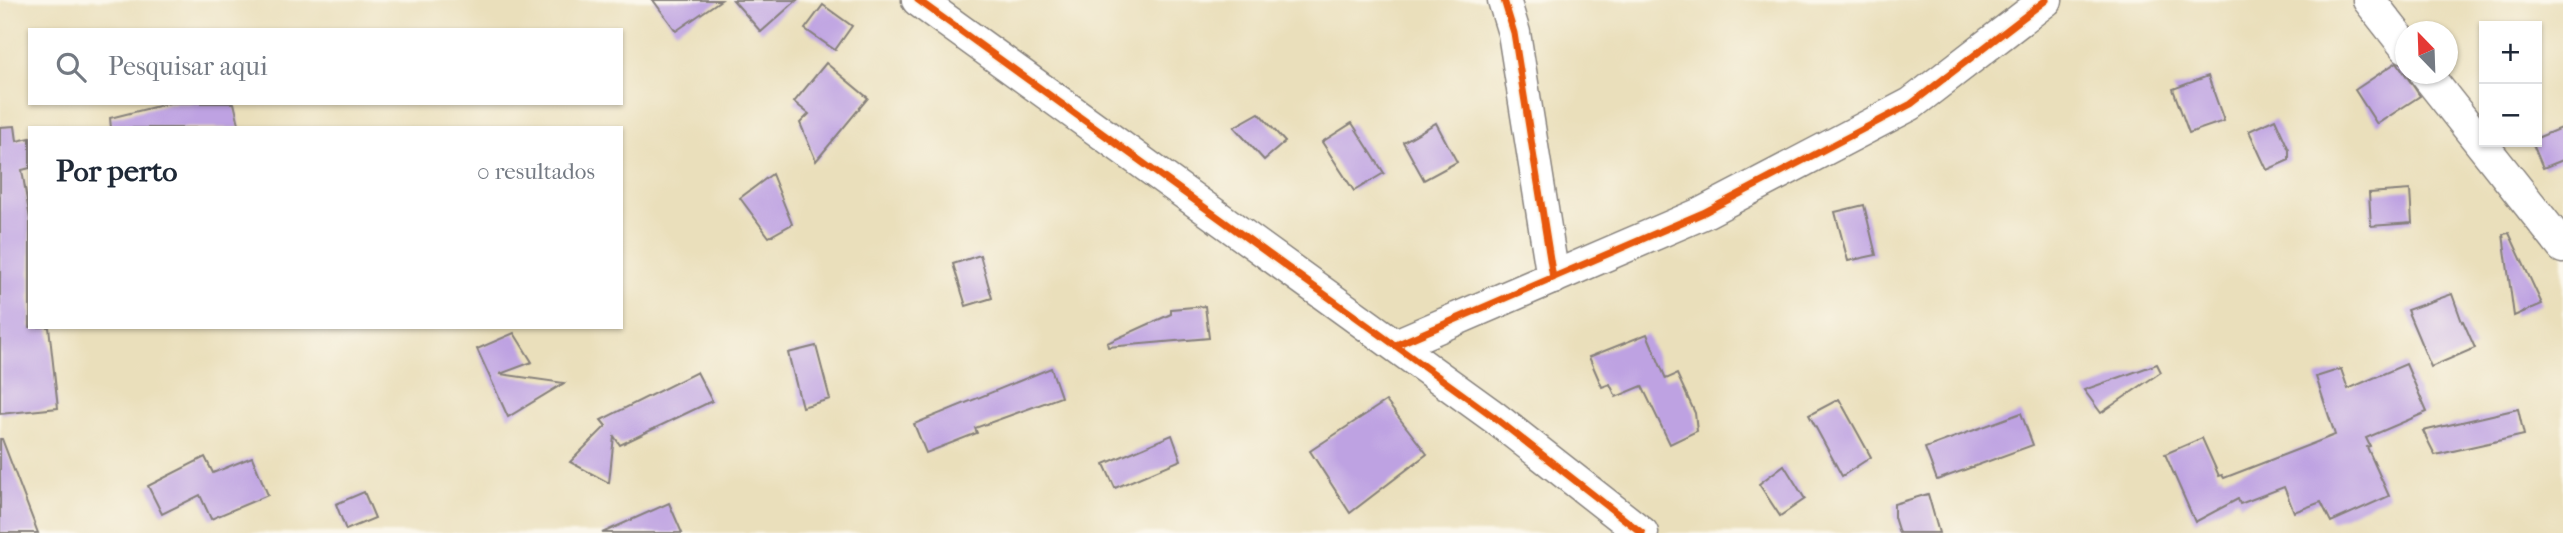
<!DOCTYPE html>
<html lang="pt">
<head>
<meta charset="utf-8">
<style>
	:root { --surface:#fff; --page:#f2f2f3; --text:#1f2937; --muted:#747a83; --line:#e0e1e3 }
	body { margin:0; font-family:"IM FELL French Canon",serif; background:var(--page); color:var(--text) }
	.controls { position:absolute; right:21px; top:21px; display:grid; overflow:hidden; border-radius:0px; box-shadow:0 2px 5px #0004 }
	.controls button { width:63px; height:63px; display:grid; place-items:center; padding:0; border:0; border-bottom:2px solid var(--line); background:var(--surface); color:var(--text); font:35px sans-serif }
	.compass { position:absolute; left:2395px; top:21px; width:63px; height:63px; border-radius:50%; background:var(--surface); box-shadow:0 2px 5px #0004; rotate:337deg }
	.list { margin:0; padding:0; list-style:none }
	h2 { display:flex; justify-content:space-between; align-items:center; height:91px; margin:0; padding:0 28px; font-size:30px }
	h2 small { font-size:23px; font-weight:400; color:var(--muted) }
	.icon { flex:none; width:38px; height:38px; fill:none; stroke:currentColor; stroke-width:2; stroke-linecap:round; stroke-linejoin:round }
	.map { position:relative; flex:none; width:2563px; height:533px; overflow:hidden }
	.search { position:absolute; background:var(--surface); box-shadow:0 2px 5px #0004; left:28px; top:28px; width:595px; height:77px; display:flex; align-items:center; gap:18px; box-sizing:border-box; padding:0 24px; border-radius:0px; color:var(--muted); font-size:26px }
	.panel { position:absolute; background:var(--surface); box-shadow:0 2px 5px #0004; left:28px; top:126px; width:595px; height:203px; border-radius:0px }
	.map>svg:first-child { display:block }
</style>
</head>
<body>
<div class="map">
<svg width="2563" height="533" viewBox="0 0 2563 533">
	<rect width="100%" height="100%" fill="#fbf7ec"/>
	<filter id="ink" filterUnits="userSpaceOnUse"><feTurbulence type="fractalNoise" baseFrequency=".0143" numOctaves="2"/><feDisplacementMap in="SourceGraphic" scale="14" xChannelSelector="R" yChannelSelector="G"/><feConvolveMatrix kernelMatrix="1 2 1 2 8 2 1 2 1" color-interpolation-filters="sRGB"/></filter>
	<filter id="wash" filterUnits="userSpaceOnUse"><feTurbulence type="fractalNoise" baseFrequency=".00686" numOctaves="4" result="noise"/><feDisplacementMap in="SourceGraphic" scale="28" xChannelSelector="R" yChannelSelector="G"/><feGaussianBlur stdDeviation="1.57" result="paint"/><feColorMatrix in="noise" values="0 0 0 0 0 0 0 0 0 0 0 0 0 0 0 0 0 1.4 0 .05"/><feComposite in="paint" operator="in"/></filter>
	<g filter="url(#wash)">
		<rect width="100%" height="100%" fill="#eadfbb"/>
		<g id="blocks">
			<g fill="#bea2e2">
				<path d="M653,0H721L676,31Z"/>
				<path d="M733,0H797L761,32Z"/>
				<path d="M823,5L852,26L835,50L805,29Z"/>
				<path d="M2397,62L2420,96L2377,124L2355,90Z"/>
				<path d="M826,63L868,98L816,161L800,123L809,114L794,102Z"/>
				<path d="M2208,76L2224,121L2189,133L2173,89Z"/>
				<path d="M170,103H234L240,128H111L110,118Z"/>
				<path d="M1259,113L1285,142L1264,160L1234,127Z"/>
				<path d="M2275,119L2289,150V160L2267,170L2249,131Z"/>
				<path d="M1352,123L1384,173L1354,191L1322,142Z"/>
				<path d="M1436,123L1457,162L1424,180L1403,142Z"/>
				<path d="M15,126L17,141L30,138V168L22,170L30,219V327H49L58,408L0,414V127Z"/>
				<path d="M2563,127V160L2543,168L2532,142H2537V138Z"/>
				<path d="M772,174L792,224L769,237L740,198Z"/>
				<path d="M2410,190L2412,223L2371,226L2369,193Z"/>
				<path d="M1864,205L1876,255L1848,261L1835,212Z"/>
				<path d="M2509,233L2542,304L2514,316L2503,234Z"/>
				<path d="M980,255L992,298L966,306L953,264Z"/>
				<path d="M2452,294L2462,322L2463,321L2475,348L2431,367L2407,310Z"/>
				<path d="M1205,306L1209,338L1108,347L1107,343L1171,314V309Z"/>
				<path d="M514,333L532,362L500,374L564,383L508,417L477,349Z"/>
				<path d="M1647,334L1666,379L1677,374L1695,413L1697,431L1670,444L1642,386L1616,397L1610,384L1602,387L1589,357Z"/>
				<path d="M816,346L830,399L802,407L788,353Z"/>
				<path d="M2157,364L2161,372L2101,413L2084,390Z"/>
				<path d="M2406,364L2427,412L2366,438L2370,446L2367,447L2389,496L2331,522L2321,502L2294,512L2284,487L2240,504L2238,499L2195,522L2165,454L2202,438L2219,476L2222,475L2224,478L2335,435L2316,377L2341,369L2348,389Z"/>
				<path d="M1051,368L1061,397L975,428L977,433L926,453L914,424Z"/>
				<path d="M697,372L712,401L620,445L614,436L609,483L570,462L606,426L601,420Z"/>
				<path d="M1839,399L1871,457L1842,476L1809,415Z"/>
				<path d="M1386,401L1427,454L1350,513L1310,451Z"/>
				<path d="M2518,409L2524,435L2435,455L2423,431Z"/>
				<path d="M2021,413L2033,445L1937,480L1925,448Z"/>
				<path d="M1172,435L1181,460L1115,488L1104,464Z"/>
				<path d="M0,439H2L38,533H0Z"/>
				<path d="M205,457L213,473L252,457L268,495L211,519L200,495L162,514L148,486Z"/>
				<path d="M1784,465L1805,499L1780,516L1759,484Z"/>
				<path d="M364,492L375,518L346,530L336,504Z"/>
				<path d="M1928,494L1939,533H1899L1894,517V504Z"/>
				<path d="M669,503L682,533H602Z"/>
			</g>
		</g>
	</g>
	<g filter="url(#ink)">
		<use href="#blocks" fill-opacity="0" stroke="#86807b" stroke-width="2"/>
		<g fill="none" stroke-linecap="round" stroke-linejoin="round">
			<g stroke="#86807b" stroke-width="35">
				<g id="street">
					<path d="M918,0L1494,417L1642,533"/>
					<path d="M1504,0L1514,33L1553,278"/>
					<path d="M2369,0L2406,47"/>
					<path d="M2426,74L2563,247"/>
					<path d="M1396,345L1703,213L1911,104L2046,0"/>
				</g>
			</g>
			<use href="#street" stroke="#fff" stroke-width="32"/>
			<g stroke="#fbf7ec" stroke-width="11">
				<g id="cycleway">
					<path d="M918,0L1494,417L1642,533"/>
					<path d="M1504,0L1514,33L1553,278"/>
					<path d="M1396,345L1703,213L1911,104L2046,0"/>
				</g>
			</g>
			<use href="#cycleway" stroke="#e8590c" stroke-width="7"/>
		</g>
	</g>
</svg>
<div class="controls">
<button>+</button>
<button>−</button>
</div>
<svg class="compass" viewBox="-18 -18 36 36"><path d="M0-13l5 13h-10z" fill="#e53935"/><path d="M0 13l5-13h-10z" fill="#747a83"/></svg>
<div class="search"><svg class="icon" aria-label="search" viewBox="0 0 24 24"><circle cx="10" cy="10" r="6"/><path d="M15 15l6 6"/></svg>Pesquisar aqui</div>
<section class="panel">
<h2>Por perto<small>0 resultados</small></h2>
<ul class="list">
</ul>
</section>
</div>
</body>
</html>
